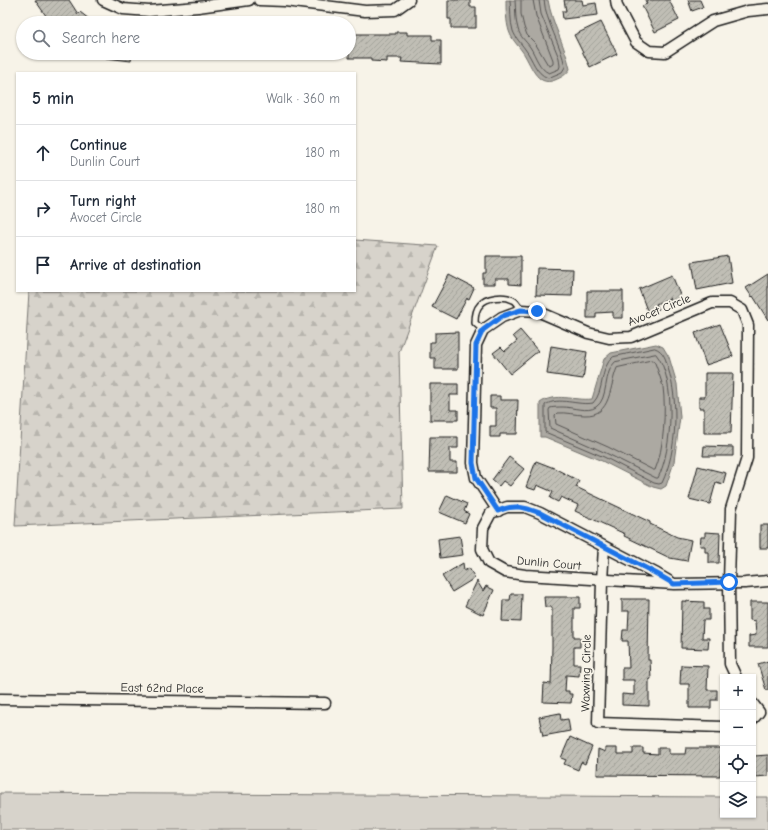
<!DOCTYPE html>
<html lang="en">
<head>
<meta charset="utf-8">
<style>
	:root { --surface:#fff; --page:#f6f6f7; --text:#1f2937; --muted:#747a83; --line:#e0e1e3 }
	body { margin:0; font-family:"Comic Neue",sans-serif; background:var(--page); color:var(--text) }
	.controls { position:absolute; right:12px; bottom:12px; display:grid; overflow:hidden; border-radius:0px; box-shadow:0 1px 3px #0004 }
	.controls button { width:36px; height:36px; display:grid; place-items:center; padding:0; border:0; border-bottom:1px solid var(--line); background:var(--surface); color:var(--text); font:20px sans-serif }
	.stop { position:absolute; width:12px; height:12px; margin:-9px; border:3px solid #1a73e8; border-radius:50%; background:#fff }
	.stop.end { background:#1a73e8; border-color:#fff; box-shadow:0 1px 4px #0008 }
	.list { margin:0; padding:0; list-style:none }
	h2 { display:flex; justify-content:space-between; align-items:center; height:52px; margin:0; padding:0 16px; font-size:17px }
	h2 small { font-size:13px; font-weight:400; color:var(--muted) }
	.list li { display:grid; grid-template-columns:26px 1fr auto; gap:12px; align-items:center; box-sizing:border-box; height:56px; padding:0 16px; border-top:1px solid var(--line) }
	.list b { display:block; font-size:15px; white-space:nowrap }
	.list p { margin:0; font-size:13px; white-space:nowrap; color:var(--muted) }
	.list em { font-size:13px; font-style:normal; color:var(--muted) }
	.icon { flex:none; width:22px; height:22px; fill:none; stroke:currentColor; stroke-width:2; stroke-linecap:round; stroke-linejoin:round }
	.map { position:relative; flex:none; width:768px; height:830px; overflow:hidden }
	.search { position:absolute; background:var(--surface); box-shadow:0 1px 3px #0004; left:16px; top:16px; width:340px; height:44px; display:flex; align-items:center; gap:10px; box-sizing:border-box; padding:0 14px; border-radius:22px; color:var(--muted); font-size:15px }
	.panel { position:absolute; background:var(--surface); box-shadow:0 1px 3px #0004; left:16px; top:72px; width:340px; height:220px; border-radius:0px }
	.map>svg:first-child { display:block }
</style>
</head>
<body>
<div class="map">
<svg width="768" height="830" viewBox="0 0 768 830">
	<defs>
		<pattern id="forest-firs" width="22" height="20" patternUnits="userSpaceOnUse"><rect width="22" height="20" fill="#d7d3cb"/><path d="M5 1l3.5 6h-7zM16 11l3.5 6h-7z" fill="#b8b5ae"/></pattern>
		<pattern id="building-hatch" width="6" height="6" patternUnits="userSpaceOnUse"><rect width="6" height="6" fill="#c0beb5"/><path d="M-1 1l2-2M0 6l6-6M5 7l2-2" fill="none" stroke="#a4a39b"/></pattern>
	</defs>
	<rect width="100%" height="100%" fill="#f7f3e8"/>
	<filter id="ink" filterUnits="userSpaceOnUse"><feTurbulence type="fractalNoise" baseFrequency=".025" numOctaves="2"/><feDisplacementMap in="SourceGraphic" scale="8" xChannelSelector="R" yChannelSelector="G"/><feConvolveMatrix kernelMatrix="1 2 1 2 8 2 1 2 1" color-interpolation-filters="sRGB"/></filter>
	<g filter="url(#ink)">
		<path fill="#d7d3cb" stroke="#7a7874" d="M0,793L723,797V815H753V797H768V830H0Z"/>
		<path fill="url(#forest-firs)" stroke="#7a7874" d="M355,240L438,246L399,352L403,509L15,526L29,291H355Z"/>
		<g fill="#aca9a2" stroke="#72716c">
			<path d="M506,0H548C552,24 565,45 570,69C566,75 562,77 555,80C536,88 531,63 522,51C517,44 512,40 509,31C506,21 506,10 506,0Z"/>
			<path d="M656,344L663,347L669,357L677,384L680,417L674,462L666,486L661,489L653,487L602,461L545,437H540V403C555,392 574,401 592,399L604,359L611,353Z"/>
		</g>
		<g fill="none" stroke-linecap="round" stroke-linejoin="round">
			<g stroke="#565452" stroke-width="1">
				<path d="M510,0C511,10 510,21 513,31C516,39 521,43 525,49C533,59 535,73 548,78L562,72L565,67C561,44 546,23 544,0"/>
				<path d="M515,0C516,10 515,20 518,29C520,37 526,41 530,47C536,56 539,69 549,73L559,69L560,66L559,58L541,14L539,0"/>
				<path d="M521,0V14L524,27L527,35L535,43L548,65L550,66L553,64V60L536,16L533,0"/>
				<path d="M655,348C664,351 666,360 668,368C679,402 677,451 662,483L659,484L654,483L604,457L545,432V405C559,396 578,406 593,403C605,391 599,368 613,357Z"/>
				<path d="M656,354C677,379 672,451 658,478H656L606,453L550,428L549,410L550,408C554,407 559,407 563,407C572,407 588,413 596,407C609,399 603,372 615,362Z"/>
				<path d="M653,360L655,363C658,371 661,379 663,387C666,409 664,450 655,470H653L608,447L556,424L555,415L557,413C566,412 575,415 585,415C612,416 609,386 617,368Z"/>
			</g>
		</g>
		<g fill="url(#building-hatch)" stroke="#1c1c1c">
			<path d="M35,0H69L78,14L80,12L89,19L86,23H51Z"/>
			<path d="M448,0H470V7H476V28H451V19H448Z"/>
			<path d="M564,0H582L583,5L596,3L598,15L563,19L562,11H566Z"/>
			<path d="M645,0H669L679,20L655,32L642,6L647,4Z"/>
			<path d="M688,0H700L703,7L692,11Z"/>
			<path d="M601,22L617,54L590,67L574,35Z"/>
			<path d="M396,32H407V35H432V40H441V64L401,62L402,58H387V62L371,61V58H349V34H396Z"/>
			<path d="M106,53H132L131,61L106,58Z"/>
			<path d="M486,256H521V285L509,284V279H495V284H483V273H486Z"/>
			<path d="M728,256L732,283L697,290L692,262Z"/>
			<path d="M537,268L573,269L572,296L536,295Z"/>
			<path d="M768,274V320L753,296L752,297L746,288Z"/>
			<path d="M449,275L474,288L469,299L467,298L456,319L432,307Z"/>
			<path d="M672,275L682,300L672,304L670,298L656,304L659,309L648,313L639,289Z"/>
			<path d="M587,291H623V318H613V312L596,313V318H587Z"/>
			<path d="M720,324L733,356L706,365L695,333Z"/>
			<path d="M520,330L538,351L510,374L493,353L501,347L505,351L517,341L513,336Z"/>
			<path d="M458,332V369H435V358H430V342H435V333Z"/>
			<path d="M551,346L587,352L583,379L547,374Z"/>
			<path d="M705,373H733L731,433H704V408H699V397H705Z"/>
			<path d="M430,384H458V395H450V410H458V420H430Z"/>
			<path d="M490,396H500V400H518L517,434H500V437H490V426H496V408H490Z"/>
			<path d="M430,437H458V448H450V462H457V472H429Z"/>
			<path d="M704,446L733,447V456H703Z"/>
			<path d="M509,457L524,469L510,486L503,481L499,486L492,480Z"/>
			<path d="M536,461L554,468L579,481L576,487L650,522V524L677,537L691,540L687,561L670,558L624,536L625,534L575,511L578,505L561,497L558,502L550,498L553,492L537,485L535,490L526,487Z"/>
			<path d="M698,466L726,473L723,484L716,482L710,504L689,499Z"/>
			<path d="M447,495L467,504L464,511L469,514L465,523L439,512Z"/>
			<rect x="760" y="525" width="8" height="23"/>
			<path d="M705,532L720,533L719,563H709V552H705V546H700L701,537H705Z"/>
			<path d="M460,536L463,555L440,558L438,539Z"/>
			<path d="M463,563L464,571L469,568L475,578L452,592L442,576Z"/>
			<path d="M477,581L483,591L486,586L494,590L483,615L465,606Z"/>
			<path d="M511,594H522L521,622L502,621L503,600H510Z"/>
			<path d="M544,597H580V608H574V637H580V647H574V664H580L579,676L566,675L565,691H569V694H572L571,703L543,702L544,683L551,684L552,647V607H545Z"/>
			<path d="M622,599H649L648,660H650L651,679L649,680V706L622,705V694L634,695V680H622V668H629L628,641H622L623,630H628L629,611H622Z"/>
			<path d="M682,601L704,602V609H709V620H703L702,638H709L708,649L681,648Z"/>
			<path d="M750,602H768V647H749V636L756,635L755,621L750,620Z"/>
			<path d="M768,661V690H766L758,664Z"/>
			<path d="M681,665L708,666L707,690H717V700H711V708H689V684H680Z"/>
			<path d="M560,713L561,720L568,719L570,731L543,736L539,717Z"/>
			<path d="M570,737L592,747L585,764L581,762L578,770L564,764L566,760L561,758Z"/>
			<path d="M605,748H617V754H633V748H643V753L658,754V748H669V754H685L686,748H721L720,776L597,775L598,749L605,752Z"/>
			<path d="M768,755V776L755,777L754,756Z"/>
		</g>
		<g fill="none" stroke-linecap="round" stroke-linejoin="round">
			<g stroke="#1c1c1c" stroke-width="8">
				<path id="lane" d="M483,330L475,323C475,318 475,310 480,305C486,297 504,295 513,300C516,301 519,306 521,310"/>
			</g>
			<g stroke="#1c1c1c" stroke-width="13">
				<g id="street">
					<path d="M103,0L123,9L149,11L198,7L249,0"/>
					<path d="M259,0L285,1L365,11L395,10L409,0"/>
					<path d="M616,0L617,6L636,42L649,51L665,52L713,21L748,11L768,9"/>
					<path d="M498,511L476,478L473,463L476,345L483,330L502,317L521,310L537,311L588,333L609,338L631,337L712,303H730L742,310L748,325L747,458L731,509L729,582L730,664L736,677"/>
					<path d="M604,547L602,581L598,723L723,727"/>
					<path d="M674,584L525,575L505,572L489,563L482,549L483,528L491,513L507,507H525L540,513L657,574L674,584L745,583L768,581"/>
					<path d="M0,699L325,703"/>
					<path d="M753,704L759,712L753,719"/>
				</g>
			</g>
			<use href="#lane" stroke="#f7f3e8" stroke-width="5"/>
			<use href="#street" stroke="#f7f3e8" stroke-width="10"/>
		</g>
	</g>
	<g fill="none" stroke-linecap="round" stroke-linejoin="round" filter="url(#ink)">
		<path stroke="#1a73e8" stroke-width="5" d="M537,311L521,310L502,316L483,330L476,345L473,463L476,478L498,511C514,504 524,507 540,513L657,574L674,584L729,582"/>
	</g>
	<g text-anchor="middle" stroke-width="3.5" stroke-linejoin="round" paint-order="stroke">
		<g font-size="12" fill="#1c1c1c" stroke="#f7f3e8">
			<text transform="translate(659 310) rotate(-22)" y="4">Avocet Circle</text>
			<text transform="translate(549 563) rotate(5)" y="4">Dunlin Court</text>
			<text transform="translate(586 673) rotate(-89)" y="4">Waxwing Circle</text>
			<text transform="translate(162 688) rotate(1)" y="4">East 62nd Place</text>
		</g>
	</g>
</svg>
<div class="controls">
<button>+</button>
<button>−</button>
<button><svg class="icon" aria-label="locate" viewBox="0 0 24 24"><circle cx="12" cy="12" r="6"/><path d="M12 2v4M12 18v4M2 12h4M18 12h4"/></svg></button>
<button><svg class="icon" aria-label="layers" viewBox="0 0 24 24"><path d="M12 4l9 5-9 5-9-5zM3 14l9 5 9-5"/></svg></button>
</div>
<div class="stop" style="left:729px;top:582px"></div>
<div class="stop end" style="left:537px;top:311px"></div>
<div class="search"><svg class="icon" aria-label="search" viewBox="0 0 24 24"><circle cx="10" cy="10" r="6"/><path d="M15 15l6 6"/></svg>Search here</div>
<section class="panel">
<h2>5 min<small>Walk · 360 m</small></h2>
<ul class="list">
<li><svg class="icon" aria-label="ahead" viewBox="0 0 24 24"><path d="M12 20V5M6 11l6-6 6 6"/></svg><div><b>Continue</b><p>Dunlin Court</p></div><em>180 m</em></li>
<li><svg class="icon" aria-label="right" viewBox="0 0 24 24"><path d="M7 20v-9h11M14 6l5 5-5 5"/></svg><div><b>Turn right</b><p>Avocet Circle</p></div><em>180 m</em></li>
<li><svg class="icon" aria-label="arrive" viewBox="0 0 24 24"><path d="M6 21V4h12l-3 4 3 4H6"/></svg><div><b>Arrive at destination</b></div></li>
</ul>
</section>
</div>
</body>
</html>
